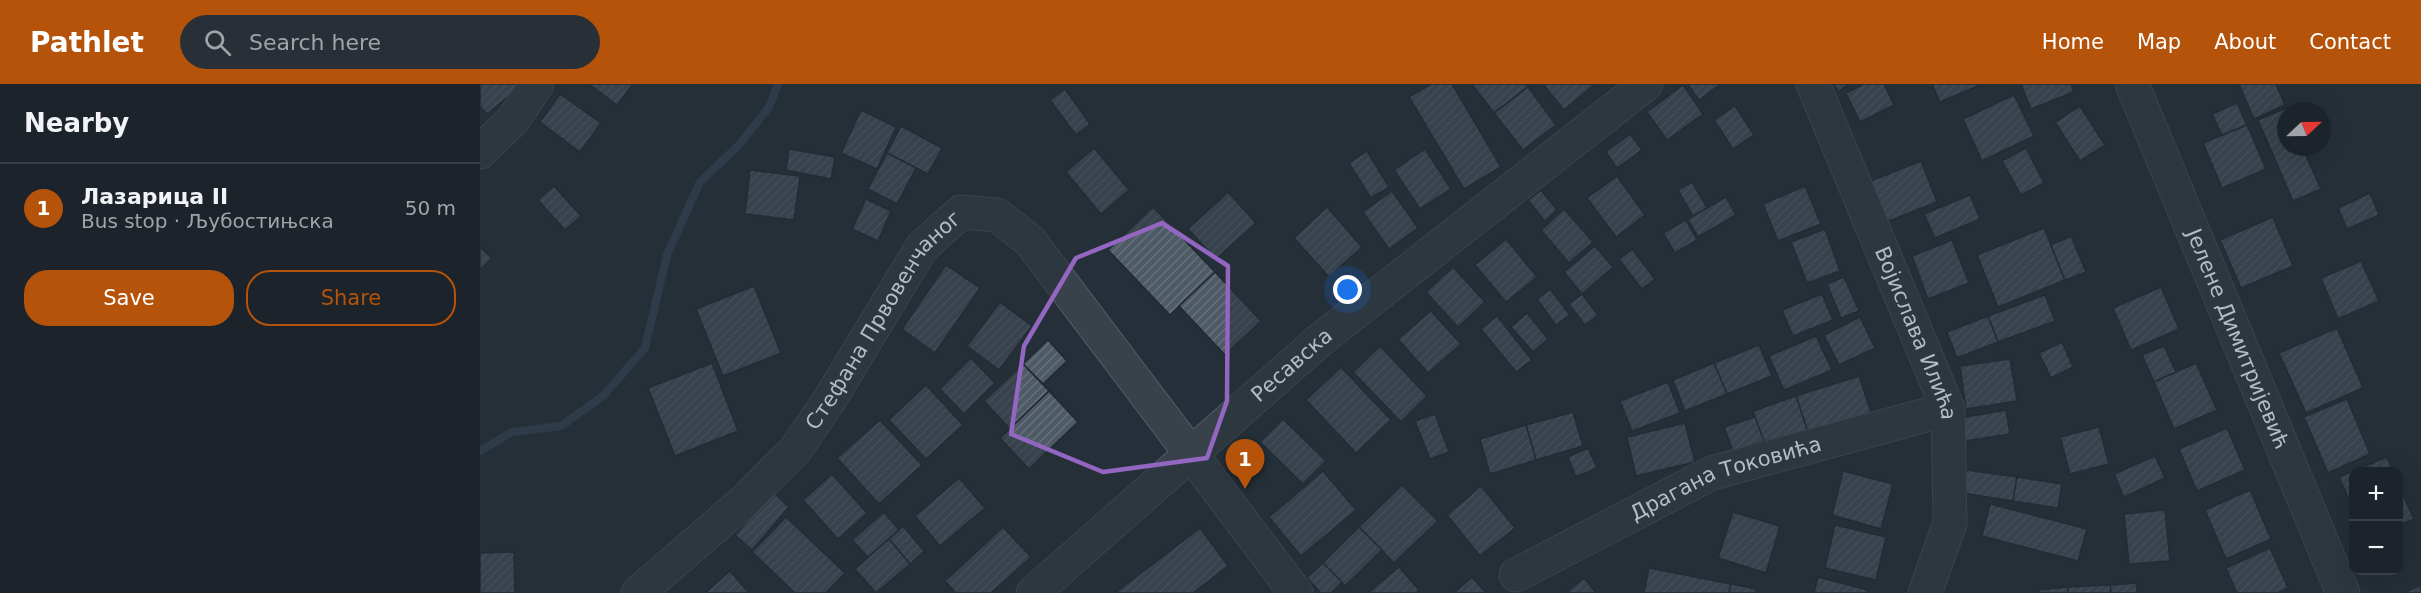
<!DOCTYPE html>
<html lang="en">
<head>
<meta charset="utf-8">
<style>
	:root { --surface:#1c232b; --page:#292f37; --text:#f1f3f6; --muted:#a0a4a9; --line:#3a4047; --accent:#b45309 }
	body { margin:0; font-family:"DejaVu Sans",sans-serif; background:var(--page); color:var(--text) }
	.controls { position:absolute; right:18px; bottom:18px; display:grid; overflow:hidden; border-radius:12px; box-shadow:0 6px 24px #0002 }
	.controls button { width:54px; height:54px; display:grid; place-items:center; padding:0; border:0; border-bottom:2px solid var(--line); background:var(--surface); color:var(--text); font:30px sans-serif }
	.compass { position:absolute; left:1797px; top:18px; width:54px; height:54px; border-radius:50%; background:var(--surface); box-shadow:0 6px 24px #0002; rotate:68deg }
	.you { position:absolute; left:868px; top:206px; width:21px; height:21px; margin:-15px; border:4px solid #fff; border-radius:50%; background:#1a73e8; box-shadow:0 0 0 9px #1a73e833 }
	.badge { display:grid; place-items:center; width:39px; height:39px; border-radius:50%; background:var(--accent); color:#fff; font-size:20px; font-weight:700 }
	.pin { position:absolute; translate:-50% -50px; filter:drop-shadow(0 2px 3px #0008) }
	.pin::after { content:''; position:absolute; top:32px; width:21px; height:18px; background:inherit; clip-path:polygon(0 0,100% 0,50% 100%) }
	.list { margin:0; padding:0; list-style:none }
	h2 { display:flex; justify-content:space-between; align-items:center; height:78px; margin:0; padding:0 24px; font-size:26px }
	h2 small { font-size:20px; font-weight:400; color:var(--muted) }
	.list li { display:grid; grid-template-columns:39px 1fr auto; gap:18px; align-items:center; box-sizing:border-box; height:90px; padding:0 24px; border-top:2px solid var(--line) }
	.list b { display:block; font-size:22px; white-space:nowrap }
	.list p { margin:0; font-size:20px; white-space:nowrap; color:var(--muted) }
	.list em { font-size:20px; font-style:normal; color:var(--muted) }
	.actions { display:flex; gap:12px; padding:18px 24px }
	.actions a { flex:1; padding:14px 0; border:2px solid var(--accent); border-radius:24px; text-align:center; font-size:21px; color:var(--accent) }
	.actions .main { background:var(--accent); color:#fff }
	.icon { flex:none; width:33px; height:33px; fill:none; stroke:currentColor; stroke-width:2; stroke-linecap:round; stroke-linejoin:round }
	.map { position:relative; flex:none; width:1941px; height:509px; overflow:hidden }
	header { display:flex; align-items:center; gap:36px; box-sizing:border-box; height:84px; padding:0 30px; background:var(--accent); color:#fff }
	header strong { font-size:28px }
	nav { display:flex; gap:33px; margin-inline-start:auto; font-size:21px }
	.search { width:420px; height:54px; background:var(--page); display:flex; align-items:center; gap:15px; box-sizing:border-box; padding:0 21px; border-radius:33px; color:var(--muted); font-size:22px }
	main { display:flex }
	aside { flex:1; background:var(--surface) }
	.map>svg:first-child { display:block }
</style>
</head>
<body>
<header>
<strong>Pathlet</strong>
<div class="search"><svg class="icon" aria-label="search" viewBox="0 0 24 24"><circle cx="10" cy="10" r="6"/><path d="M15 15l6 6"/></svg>Search here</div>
<nav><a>Home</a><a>Map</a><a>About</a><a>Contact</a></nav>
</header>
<main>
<aside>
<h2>Nearby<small></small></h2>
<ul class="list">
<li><span class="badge">1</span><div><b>Лазарица II</b><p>Bus stop · Љубостињска</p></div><em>50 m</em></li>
</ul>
<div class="actions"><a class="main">Save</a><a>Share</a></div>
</aside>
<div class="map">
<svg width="1941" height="509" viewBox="0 0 1941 509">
	<defs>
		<pattern id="building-hatch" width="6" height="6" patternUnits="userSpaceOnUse" patternTransform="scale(1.5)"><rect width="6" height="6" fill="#4e5a65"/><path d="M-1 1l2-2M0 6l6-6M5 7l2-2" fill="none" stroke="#65707a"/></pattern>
	</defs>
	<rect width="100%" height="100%" fill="#252f39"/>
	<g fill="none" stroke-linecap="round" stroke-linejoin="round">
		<path stroke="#3b4d5f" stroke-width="8" d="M0,367L32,348L81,342L123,312L165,264L187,171L220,98L259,61L289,23L298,0"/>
	</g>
	<g fill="url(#building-hatch)" stroke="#202831" stroke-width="1.5">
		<path d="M0,0H36L39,4L7,30L0,22Z"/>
		<path d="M109,0H153L137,21Z"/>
		<path d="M951,0H972L1021,83L984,105L929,13Z"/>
		<path d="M992,0H1045L1048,3L1014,29Z"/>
		<path d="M1063,0H1115L1084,26Z"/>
		<path d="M1208,0H1241L1219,16Z"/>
		<path d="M1353,0H1368L1359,8Z"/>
		<path d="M1384,0H1404L1414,21L1380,38L1366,9Z"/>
		<path d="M1452,0H1502L1460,18Z"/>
		<path d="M1541,0H1591L1594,8L1551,25Z"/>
		<path d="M1759,0H1796L1805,21L1774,35Z"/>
		<path d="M1203,1L1223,30L1187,56L1167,28Z"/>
		<path d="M1048,3L1076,41L1043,66L1014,29Z"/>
		<path d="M585,5L610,40L596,51L570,16Z"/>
		<path d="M80,10L121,39L100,68L60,38Z"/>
		<path d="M1534,11L1554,52L1502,77L1483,35Z"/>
		<path d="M1757,19L1767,41L1742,51L1732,30Z"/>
		<path d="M1255,22L1274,51L1253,65L1234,36Z"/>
		<path d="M1600,22L1625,61L1600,77L1575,38Z"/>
		<path d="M1806,24V63H1822L1841,105L1813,117L1778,36Z"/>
		<path d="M381,26L416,43L397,85L361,69Z"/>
		<path d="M1767,41L1786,85L1742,104L1723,59Z"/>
		<path d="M421,42L462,64L448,90L407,69Z"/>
		<path d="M1150,50L1162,66L1137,84L1126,68Z"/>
		<path d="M614,64L649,106L621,130L586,88Z"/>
		<path d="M1546,64L1564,99L1541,111L1522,77Z"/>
		<path d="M309,65L355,73L351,95L306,86Z"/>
		<path d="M945,65L971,105L940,125L914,86Z"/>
		<path d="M887,67L909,103L891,114L869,79Z"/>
		<path d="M407,69L436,84L417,120L388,105Z"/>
		<path d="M1441,77L1457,118L1404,139L1388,98Z"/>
		<path d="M270,86L320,92L314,136L265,130Z"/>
		<path d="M1137,92L1165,131L1136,153L1107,114Z"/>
		<path d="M1212,98L1227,124L1213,132L1198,106Z"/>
		<path d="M74,102L101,132L85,146L58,116Z"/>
		<path d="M1325,102L1341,140L1298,157L1283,120Z"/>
		<path d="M1061,106L1077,126L1065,137L1048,116Z"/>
		<path d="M912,107L938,144L909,165L883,128Z"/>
		<path d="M748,108L776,139L736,175L708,145Z"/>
		<path d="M1890,109L1899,131L1867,145L1858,124Z"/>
		<path d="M1490,111L1500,135L1455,154L1444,130Z"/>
		<path d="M1246,113L1256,131L1218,153L1208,135Z"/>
		<path d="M386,115L411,127L398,157L372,145Z"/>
		<path d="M673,123L735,188L690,231L628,166Z"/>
		<path d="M847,123L882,163L849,193L814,154Z"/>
		<path d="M1084,125L1113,158L1089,179L1061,146Z"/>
		<path d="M1793,133L1813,182L1761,204L1740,156Z"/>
		<path d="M1206,136L1217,156L1195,169L1183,149Z"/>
		<path d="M1564,144L1585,196L1518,223L1497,171Z"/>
		<path d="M1345,145L1360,187L1327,199L1311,158Z"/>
		<path d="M1591,152L1606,188L1585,196L1571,161Z"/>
		<path d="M1026,155L1057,193L1026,218L995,181Z"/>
		<path d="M1472,156L1489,199L1448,215L1432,172Z"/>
		<path d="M1115,162L1133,183L1102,210L1084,188Z"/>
		<path d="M0,163L12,174L0,186Z"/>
		<path d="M1152,165L1175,195L1162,205L1139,175Z"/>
		<path d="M1881,177L1899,217L1858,235L1841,194Z"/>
		<path d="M466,181L500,204L455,269L422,245Z"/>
		<path d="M973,183L1005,218L978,243L946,208Z"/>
		<path d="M735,188L781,237L745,271L699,222Z"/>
		<path d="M1364,193L1379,227L1361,234L1347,200Z"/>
		<path d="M274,202L301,269L243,292L216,225Z"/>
		<path d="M1681,203L1699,245L1651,266L1633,224Z"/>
		<path d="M1070,205L1090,231L1076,241L1057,215Z"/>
		<path d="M1102,210L1118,231L1105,241L1089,220Z"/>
		<path d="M1342,210L1353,236L1313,252L1302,226Z"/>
		<path d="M1565,211L1575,237L1518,258L1508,232Z"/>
		<path d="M520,218L552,242L519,286L487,262Z"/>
		<path d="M951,227L981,260L948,289L918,255Z"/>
		<path d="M1047,229L1068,255L1053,268L1031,243Z"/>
		<path d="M1017,232L1052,276L1036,288L1001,245Z"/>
		<path d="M1508,232L1518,258L1477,274L1467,248Z"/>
		<path d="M1380,233L1395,264L1359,281L1344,251Z"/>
		<path d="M1857,244L1883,304L1826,329L1799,269Z"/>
		<path d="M1336,252L1352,286L1304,306L1289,272Z"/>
		<path d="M568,256L587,277L563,300L543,280Z"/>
		<path d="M1582,258L1593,283L1571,294L1559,269Z"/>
		<path d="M1279,261L1292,292L1247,310L1234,279Z"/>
		<path d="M900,262L947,312L921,338L873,288Z"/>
		<path d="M1684,262L1696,288L1674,298L1662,271Z"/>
		<path d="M491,274L515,299L484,330L460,305Z"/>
		<path d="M1530,275L1537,317L1486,325L1480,282Z"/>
		<path d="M232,279L258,347L195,372L168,304Z"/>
		<path d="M1234,279L1247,310L1205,327L1193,296Z"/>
		<path d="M1716,279L1737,326L1694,345L1674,298Z"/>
		<path d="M543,280L569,307L530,345L504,317Z"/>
		<path d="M861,283L911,336L876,369L826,316Z"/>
		<path d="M1379,292L1392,331L1329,351L1316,312Z"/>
		<path d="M1188,298L1200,329L1152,347L1140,317Z"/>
		<path d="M446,301L483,341L446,375L409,336Z"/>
		<path d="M569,307L598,338L549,385L520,354Z"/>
		<path d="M1316,312L1329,351L1286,366L1273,327Z"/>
		<path d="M1867,315L1890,370L1848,389L1824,333Z"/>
		<path d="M1526,326L1530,350L1485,357L1480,334Z"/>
		<path d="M1093,328L1103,362L1056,376L1046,341Z"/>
		<path d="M955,330L969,368L950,375L935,337Z"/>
		<path d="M1275,333L1284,357L1253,367L1244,343Z"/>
		<path d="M803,335L846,377L823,400L780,358Z"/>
		<path d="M400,336L442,381L399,420L357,374Z"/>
		<path d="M1205,339L1215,378L1156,392L1147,353Z"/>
		<path d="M1046,341L1056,376L1010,390L1000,355Z"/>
		<path d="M1619,343L1629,380L1590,390L1580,353Z"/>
		<path d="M1747,344L1765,386L1717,407L1699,365Z"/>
		<path d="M1108,364L1117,384L1096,393L1088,373Z"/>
		<path d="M1675,372L1685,394L1644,413L1634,390Z"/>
		<path d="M1907,373L1913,388H1874V427L1859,393Z"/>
		<path d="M1486,386L1537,393L1533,417L1482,409Z"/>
		<path d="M843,387L876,426L821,472L789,433Z"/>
		<path d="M1363,387L1413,400L1401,445L1352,431Z"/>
		<path d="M352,390L387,429L358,455L323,416Z"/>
		<path d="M1537,393L1582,400L1578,424L1533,417Z"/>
		<path d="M479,394L505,424L460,462L435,432Z"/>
		<path d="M1918,400L1934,435L1918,442Z"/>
		<path d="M922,401L958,437L914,479L879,443Z"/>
		<path d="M1001,402L1035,444L1000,472L967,431Z"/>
		<path d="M1770,406L1791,455L1746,475L1725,426Z"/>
		<path d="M293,408L309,423L272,466L255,451Z"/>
		<path d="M1510,420L1607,445L1598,477L1502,452Z"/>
		<path d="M1685,426L1690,477L1649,480L1644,430Z"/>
		<path d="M404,428L419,446L388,473L372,456Z"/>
		<path d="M1253,428L1300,442L1286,489L1238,474Z"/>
		<path d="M306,433L365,489L346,509H315L272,468Z"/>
		<path d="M1355,441L1406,453L1396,496L1345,484Z"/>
		<path d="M423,442L444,467L430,480L409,455Z"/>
		<path d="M523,443L551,473L511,509H476L465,497Z"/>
		<path d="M879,443L902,466L865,502L843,479Z"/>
		<path d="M720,444L748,482L713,509H635Z"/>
		<path d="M409,455L430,480L396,509L375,485Z"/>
		<path d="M1790,464L1808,504L1797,509H1757L1746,484Z"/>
		<path d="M34,468L35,509H0V469Z"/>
		<path d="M843,479L862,498L851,509H841L827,494Z"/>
		<path d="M919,483L939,506L936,509H888Z"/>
		<path d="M1169,484L1251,500L1249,509H1164Z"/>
		<path d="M250,487L269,509H225Z"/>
		<path d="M992,493L1006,509H974Z"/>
		<path d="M1338,493L1387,506V509H1334Z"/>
		<path d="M1104,494L1116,509H1086Z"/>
		<path d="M1657,499V509H1631L1630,501Z"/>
		<path d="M1251,500L1276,505L1275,509H1249Z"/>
		<path d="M1630,501L1631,509H1588V503Z"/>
		<path d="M1941,501V509H1924Z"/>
		<path d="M1588,503V509H1559L1558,506Z"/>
	</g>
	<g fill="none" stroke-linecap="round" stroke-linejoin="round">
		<g stroke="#545c65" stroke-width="35">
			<g id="minor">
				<path id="s1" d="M1333,0L1468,325L1470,439L1445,509"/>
				<path id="s2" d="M1652,0L1863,509"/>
				<path d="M0,68L33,36L57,0"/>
				<path id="s3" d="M1036,491L1232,389L1468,325"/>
				<path id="s4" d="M158,509L261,420L316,365L350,315L442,163L481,128L517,131L550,157L816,509"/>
				<path id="s5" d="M553,509L840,256L1166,0"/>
			</g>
		</g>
		<use href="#minor" stroke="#39414a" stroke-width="33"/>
	</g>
	<path d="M0 0H1941V509H0ZM682,139L748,182L747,317L727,374L623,388L531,350L544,262L596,174Z" fill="#252f39" fill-opacity=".55" fill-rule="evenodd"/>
	<path fill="none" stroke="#9266c1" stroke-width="4.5" stroke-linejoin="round" d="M682,139L748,182L747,317L727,374L623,388L531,350L544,262L596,174Z"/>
	<g text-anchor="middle" stroke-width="4.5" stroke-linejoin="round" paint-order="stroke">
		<g font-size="21" fill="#b4bcc5" stroke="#1e262f">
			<text dy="7" stroke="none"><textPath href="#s4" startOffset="370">Стефана Првовенчаног</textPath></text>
			<text dy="7" stroke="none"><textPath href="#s1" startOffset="270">Војислава Илића</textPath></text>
			<text dy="7" stroke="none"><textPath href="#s2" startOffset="276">Јелене Димитријевић</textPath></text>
			<text dy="7" stroke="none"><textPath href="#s5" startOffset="345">Ресавска</textPath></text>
			<text dy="7" stroke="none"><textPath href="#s3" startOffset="232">Драгана Токовића</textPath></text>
		</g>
	</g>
</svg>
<div class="controls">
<button>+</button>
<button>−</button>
</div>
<svg class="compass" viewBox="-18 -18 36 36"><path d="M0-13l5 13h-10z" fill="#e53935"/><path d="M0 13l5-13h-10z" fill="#a0a4a9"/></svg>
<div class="you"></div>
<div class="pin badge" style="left:765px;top:405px">1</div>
</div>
</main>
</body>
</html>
